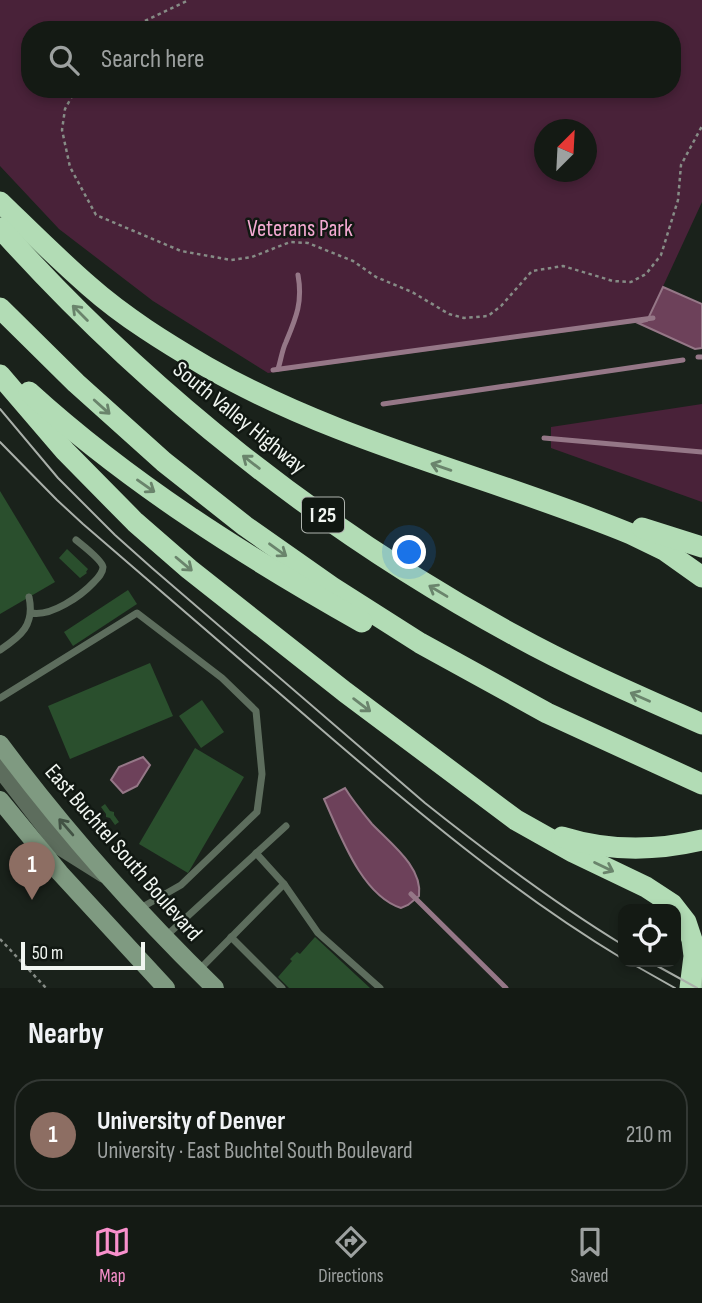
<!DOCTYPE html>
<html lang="en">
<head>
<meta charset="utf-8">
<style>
	:root { --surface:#141a14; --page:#1d231d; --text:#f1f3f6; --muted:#9da1a0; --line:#333834; --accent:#f890cc }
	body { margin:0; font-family:"Sofia Sans Condensed",sans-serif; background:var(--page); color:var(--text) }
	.controls { position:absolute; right:21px; bottom:21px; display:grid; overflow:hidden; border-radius:14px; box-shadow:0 4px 10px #0003 }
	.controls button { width:63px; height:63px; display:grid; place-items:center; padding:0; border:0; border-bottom:2px solid var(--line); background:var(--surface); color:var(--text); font:35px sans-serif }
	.compass { position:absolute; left:534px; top:119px; width:63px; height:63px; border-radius:50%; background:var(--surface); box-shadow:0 4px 10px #0003; rotate:24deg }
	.scale { position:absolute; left:21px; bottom:18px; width:124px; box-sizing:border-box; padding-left:7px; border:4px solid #f1f6f1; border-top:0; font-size:19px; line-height:24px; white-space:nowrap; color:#f1f6f1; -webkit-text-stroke:5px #111812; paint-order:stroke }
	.you { position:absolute; left:410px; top:553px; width:24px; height:24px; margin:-18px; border:5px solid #fff; border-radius:50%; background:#1a73e8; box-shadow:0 0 0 10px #1a73e833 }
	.badge { display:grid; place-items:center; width:46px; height:46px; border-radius:50%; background:var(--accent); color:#fff; font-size:23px; font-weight:700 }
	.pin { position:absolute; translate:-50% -58px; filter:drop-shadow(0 2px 4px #0008) }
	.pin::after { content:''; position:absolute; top:37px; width:24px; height:21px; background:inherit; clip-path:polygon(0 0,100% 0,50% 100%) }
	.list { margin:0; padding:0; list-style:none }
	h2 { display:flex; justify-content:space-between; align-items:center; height:91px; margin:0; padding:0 28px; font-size:30px }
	h2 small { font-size:23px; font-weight:400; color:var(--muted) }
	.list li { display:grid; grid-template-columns:46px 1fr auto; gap:21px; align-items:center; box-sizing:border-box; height:112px; margin:0 14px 14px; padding:0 14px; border:2px solid var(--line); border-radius:28px }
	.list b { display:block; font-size:26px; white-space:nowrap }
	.list p { margin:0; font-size:23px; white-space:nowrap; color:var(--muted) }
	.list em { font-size:23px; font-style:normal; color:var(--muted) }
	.icon { flex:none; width:38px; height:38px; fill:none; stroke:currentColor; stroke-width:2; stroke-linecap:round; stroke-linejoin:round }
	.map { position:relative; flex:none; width:702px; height:988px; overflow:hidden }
	.search { position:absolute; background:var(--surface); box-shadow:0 4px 10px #0003; left:21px; right:21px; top:21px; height:77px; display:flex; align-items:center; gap:18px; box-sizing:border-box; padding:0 24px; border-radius:28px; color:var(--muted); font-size:26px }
	.sheet { height:217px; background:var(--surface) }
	nav { display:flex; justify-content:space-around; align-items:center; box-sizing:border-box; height:98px; border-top:2px solid var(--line); background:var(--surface); font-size:19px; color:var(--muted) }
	nav a { display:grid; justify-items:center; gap:4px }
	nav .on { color:var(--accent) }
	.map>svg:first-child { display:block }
</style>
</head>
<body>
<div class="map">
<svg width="702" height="988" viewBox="0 0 702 988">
	<rect width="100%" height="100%" fill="#1a221b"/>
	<g fill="#492239" fill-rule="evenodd">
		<path d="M0,0H702V202L647,321L268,373L153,301L59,229L0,166ZM30,30H672V89H30ZM544,130H586V172H544Z"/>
		<path d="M702,404V502L551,448V427Z"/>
	</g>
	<g fill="#6d415a" stroke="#957787" stroke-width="2">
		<path d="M663,287L702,304V348L695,349L638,323L647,321Z"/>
		<path d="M143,757L150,765L137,786L123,793L111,780L119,767Z"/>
		<path d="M345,788C353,801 362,812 372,824C390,843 423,867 419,896L408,905L401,908C361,895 340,834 324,799Z"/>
	</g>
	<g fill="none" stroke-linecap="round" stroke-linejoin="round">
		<g stroke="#957787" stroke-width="5">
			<path d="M698,357H702"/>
			<path d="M278,369C281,360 282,350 286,342C296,318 303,302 298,275"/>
			<path d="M273,370L653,318"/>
			<path d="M383,404L683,360"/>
			<path d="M544,438L702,452"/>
			<path d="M411,894L506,988"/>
		</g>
	</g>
	<g fill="#2a4f2d">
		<path d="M0,491L55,582L0,614Z"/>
		<path d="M67,549L88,569L86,572L87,573L80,578L59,558Z"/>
		<path d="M128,590L137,604L73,646L64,632Z"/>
		<path d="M150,663L173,716L70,759L48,706Z"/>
		<path d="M202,700L224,732L201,748L179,716Z"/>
		<path d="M195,748L244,777L188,873L139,844Z"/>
		<path d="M105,804L110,811L114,812V815L119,822L115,825L110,818L106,817V814L101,807Z"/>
		<path d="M315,937L370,988H289L278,977L292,961L290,959L297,952L300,954Z"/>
	</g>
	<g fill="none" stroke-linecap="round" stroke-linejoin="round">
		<g stroke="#868c86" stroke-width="2.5" stroke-dasharray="3.5 3.5" stroke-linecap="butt">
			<path d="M126,30L189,0"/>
			<path d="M76,89L65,109L62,130L70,167L96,215L181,251L231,260L252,257L290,242L308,243L353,261L376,277L412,292L449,314L464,318L488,316L501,306L532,271L563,266L613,281L631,282L646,274L661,255L678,200L681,165L702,126"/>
			<path d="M0,939L46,988"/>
		</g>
		<g stroke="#5d6d5d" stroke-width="7">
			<path d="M31,613C51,617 81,596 94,582C98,578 103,573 103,567C102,560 82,545 76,540"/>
			<path d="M0,650C21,636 35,625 29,597"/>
			<path d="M0,698L137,613L222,678L256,711L262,774L257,812L181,885L139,909"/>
			<path d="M256,853L284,884"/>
			<path d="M165,937L286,826"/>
			<path d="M231,937L282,988"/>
			<path d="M198,971L284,884L318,933L380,988"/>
		</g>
		<path stroke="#5d6d5d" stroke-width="18" d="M0,768L61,847L104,874"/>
		<g stroke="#7f9a81" stroke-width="18">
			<path d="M0,744C65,831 138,913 215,988"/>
			<path d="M0,800L60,873L166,988"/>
		</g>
		<path stroke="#9abd9c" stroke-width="18" d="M701,988L702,986"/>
		<g stroke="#b2dcb5" stroke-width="21">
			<path d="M0,202C29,230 58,259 89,286C124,317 166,343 207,367C340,443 490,476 631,534L664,550L702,577"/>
			<path d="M0,228C147,392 322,531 516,636C576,669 639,696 702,724"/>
			<path d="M0,308L76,383L164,462L245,526L332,587L420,643L547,713L702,784"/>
			<path d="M0,375L65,451L135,522L189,569L345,692L516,820L573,852L646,887L672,904L686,922L692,940L694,956L690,988"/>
			<path d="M29,392C129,483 245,556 362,622"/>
			<path d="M642,528L702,547"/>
			<path d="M562,837C607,851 656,851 702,840"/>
		</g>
		<g stroke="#aab0aa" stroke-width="2">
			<path d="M0,409L58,478L115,535L152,568L425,803C489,854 554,903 623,945"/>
			<path d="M0,442L57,500L83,524C167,596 251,669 336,742C427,820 520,897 623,959"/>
			<path d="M629,962L675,988"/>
			<path d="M650,962L697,988"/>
		</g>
	</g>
	<defs><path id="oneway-shaft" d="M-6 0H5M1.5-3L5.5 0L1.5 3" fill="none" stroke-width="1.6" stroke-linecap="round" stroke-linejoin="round" transform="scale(1.75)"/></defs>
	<g stroke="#6a846c">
		<use href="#oneway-shaft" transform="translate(80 313) rotate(-135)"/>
		<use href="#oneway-shaft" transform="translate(102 407) rotate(42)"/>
		<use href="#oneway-shaft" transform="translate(251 462) rotate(-142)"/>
		<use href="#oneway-shaft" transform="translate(441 467) rotate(-161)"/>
		<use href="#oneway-shaft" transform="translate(146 486) rotate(35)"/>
		<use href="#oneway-shaft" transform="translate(278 550) rotate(36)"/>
		<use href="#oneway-shaft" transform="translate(184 564) rotate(40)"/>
		<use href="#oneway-shaft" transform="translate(438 591) rotate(-149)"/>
		<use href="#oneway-shaft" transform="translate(640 697) rotate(-156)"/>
		<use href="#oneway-shaft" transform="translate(362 705) rotate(37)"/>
		<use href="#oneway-shaft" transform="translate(604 867) rotate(26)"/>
	</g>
	<use stroke="#425244" href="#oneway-shaft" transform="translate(66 827) rotate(-131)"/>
	<g text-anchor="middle" stroke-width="5" stroke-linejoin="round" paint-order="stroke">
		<rect fill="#111812" stroke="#aeb3ae" stroke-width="2" x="302" y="497.5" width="42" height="35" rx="5"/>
		<g font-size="21" font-weight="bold" fill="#f1f6f1">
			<text x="323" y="522">I 25</text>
		</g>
		<g font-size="23" fill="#f4aad2" stroke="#111812">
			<text x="300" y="236">Veterans Park</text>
		</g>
		<g font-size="23" fill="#f1f6f1" stroke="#111812">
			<text transform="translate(240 417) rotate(39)" y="8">South Valley Highway</text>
			<text transform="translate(124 852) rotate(49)" y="8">East Buchtel South Boulevard</text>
		</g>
	</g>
</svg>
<div class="controls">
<button><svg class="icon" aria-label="locate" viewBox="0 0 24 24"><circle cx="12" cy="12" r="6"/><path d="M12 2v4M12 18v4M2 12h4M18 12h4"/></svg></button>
</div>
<svg class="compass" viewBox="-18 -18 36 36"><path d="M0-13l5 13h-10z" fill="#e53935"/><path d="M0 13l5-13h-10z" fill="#9da1a0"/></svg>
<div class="scale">50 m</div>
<div class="you"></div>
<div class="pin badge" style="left:32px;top:900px;background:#8d6e63">1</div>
<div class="search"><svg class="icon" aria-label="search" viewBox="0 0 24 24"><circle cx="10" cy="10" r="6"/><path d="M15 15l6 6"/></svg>Search here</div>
</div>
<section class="sheet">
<h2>Nearby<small></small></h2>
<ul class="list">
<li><span class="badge" style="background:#8d6e63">1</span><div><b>University of Denver</b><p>University · East Buchtel South Boulevard</p></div><em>210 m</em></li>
</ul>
</section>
<nav>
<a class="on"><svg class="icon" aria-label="map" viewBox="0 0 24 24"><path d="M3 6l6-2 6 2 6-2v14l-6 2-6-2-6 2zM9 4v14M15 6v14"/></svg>Map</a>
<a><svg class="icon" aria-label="directions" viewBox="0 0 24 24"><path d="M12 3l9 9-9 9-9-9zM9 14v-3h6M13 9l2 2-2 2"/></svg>Directions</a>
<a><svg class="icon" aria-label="saved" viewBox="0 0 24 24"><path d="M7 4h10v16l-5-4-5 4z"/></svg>Saved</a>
</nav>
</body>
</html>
